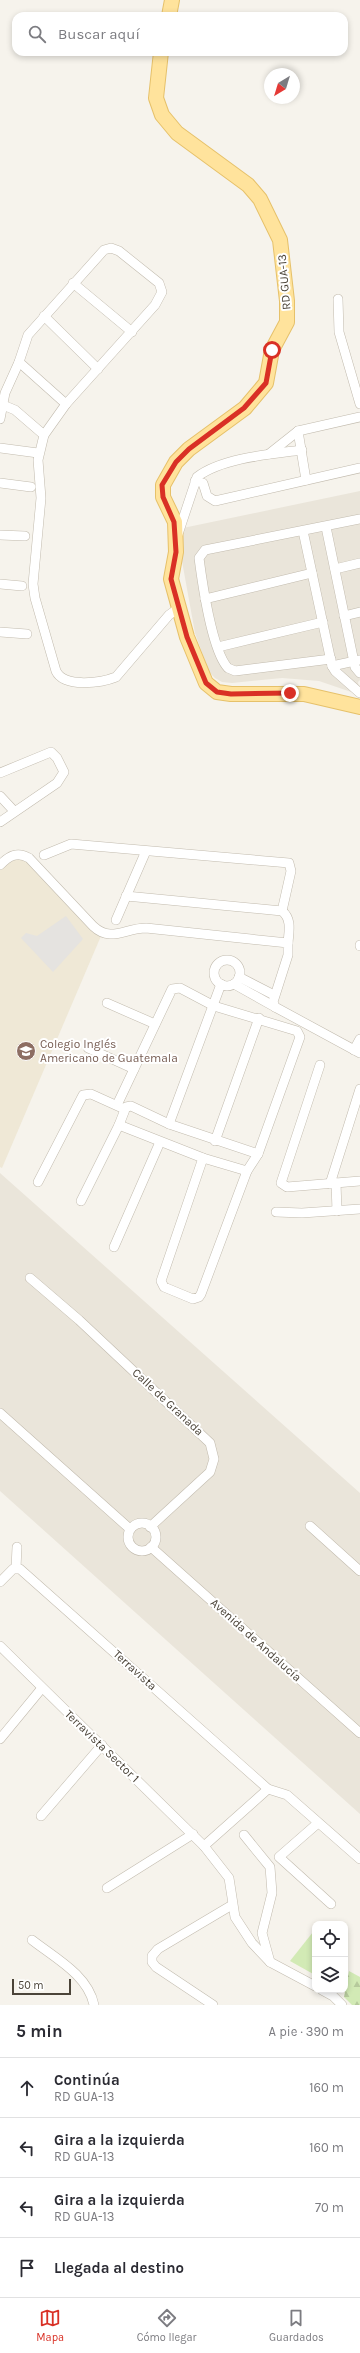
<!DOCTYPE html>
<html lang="es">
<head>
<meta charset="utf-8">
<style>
	:root { --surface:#fff; --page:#f7f7f7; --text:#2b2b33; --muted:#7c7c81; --line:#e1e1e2; --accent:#d93025 }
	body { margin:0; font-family:Karla,sans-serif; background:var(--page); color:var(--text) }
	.controls { position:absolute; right:12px; bottom:12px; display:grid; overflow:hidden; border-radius:8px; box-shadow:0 2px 6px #0003 }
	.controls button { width:36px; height:36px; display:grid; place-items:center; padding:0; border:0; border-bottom:1px solid var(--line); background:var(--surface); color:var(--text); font:20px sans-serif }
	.compass { position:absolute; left:264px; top:68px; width:36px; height:36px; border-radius:50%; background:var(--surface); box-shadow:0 2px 6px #0003; rotate:218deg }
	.scale { position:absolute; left:12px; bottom:10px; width:59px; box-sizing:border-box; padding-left:4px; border:2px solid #4b4439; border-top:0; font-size:11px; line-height:14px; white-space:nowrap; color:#4b4439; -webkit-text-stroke:3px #fff; paint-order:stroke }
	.stop { position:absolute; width:12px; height:12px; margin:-9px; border:3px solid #d93025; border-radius:50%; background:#fff }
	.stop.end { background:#d93025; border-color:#fff; box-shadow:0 1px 4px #0008 }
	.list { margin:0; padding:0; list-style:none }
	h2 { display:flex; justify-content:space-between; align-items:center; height:52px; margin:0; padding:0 16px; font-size:17px }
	h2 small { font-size:13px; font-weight:400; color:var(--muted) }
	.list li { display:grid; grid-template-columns:26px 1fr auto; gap:12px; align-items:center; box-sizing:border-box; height:60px; padding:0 16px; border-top:1px solid var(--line) }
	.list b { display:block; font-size:15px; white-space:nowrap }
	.list p { margin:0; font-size:13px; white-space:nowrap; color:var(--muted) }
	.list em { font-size:13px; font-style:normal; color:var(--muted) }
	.icon { flex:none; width:22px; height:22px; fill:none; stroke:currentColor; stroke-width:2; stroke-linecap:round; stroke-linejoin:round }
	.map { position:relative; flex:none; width:360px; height:2005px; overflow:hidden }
	.search { position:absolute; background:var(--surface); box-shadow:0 2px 6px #0003; left:12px; right:12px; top:12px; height:44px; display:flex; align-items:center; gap:10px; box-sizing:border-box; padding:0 14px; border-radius:12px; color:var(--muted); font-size:15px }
	.sheet { height:292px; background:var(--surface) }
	nav { display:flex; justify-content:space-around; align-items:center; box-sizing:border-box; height:56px; border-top:1px solid var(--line); background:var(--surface); font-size:11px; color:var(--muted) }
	nav a { display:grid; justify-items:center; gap:2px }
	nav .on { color:var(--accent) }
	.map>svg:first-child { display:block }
</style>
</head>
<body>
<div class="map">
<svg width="360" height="2005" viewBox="0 0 360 2005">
	<defs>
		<pattern id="forest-firs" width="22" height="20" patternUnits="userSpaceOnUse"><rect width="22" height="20" fill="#d2eab5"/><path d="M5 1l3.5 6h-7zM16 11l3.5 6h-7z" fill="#b6ca9c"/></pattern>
	</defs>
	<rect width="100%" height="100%" fill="#f6f3ec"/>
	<g fill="#eae5da">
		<path d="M360,491V680L358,682L360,695L319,681L282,678L232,683L222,682L215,678L209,672L195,633L178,539L183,528Z"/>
		<path d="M0,1173L360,1493V1814L0,1491Z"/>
	</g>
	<path fill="#efe8d6" d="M22,857L101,936L2,1168L0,1167V866L10,859Z"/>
	<path fill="url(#forest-firs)" d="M349,1971L360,1977V2005H352L344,1997Z"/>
	<path fill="#d2eab5" d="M313,1932L315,1934V1975L290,1961Z"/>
	<path fill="#e5e3e0" d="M66,916L83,939L53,972L21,938L26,933L37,936Z"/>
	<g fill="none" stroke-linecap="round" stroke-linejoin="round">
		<g stroke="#c2bbae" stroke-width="10">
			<g id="street">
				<path d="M73,283L132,332"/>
				<path d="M338,299L339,332L360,404"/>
				<path d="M44,316L98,369"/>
				<path d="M19,362L66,404"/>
				<path d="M3,405L15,410L44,435"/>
				<path d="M0,419L5,393L19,362L28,335L104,250L111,248L119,251L159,283L162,292L155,305L66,404L44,435L38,460L41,498L33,584L35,598L56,671C64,688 101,683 116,677L169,615L180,607"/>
				<path d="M298,431L306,480"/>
				<path d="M0,448L38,453"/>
				<path d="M269,454L298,431L360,417"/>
				<path d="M195,481L203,483L207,496L215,501L360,468"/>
				<path d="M0,483L31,487"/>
				<path d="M326,527L355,667L360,673"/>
				<path d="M303,531L332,666L335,671L360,693"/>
				<path d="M178,534L197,477C222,458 271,454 302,450"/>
				<path d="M0,535L25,536"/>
				<path d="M335,569L360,563"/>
				<path d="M0,584L22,586"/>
				<path d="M205,599L312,573"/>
				<path d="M344,616L360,612"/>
				<path d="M0,632L27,634"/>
				<path d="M218,647L323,622"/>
				<path d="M331,659L235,671L228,668C212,651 202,581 199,558L205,550L360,519"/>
				<path d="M332,666L360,660"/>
				<path d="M0,773L51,752L57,758L64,772L57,783L0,822"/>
				<path d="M0,796L14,811"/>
				<path d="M44,855L71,844L289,863L291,871L282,911"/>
				<path d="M0,865C9,856 17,851 29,858L93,926C111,943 125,928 146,928L288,943V955L273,1002L275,1007L360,1053"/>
				<path d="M126,896L282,911C292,919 289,931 288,943"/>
				<path d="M116,920L146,851"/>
				<path d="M360,945V946"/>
				<circle cx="227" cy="973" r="13"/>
				<path d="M239,977L274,995"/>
				<path d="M234,984L275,1007"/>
				<path d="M107,1003L155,1024"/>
				<path d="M88,1048L134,1069"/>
				<path d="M354,1050L360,1039"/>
				<path d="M320,1065L281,1183L287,1187L360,1181"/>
				<path d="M117,1105L172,989L180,988L214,1006L297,1031L300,1037L258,1154L247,1171L201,1294L199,1297L193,1299L164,1287L161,1281L203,1158"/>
				<path d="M169,1124L221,984"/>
				<path d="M215,1141L259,1018"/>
				<path d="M247,1171L203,1158L119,1125L126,1107L131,1106L169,1124L258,1154"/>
				<path d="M38,1182L83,1095L91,1094L122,1108"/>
				<path d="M336,1183L337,1211"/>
				<path d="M330,1184L360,1089"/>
				<path d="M81,1201L119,1125"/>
				<path d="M276,1212L302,1213L360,1209"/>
				<path d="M114,1247L160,1142"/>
				<path d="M30,1278L79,1320L210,1443L214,1459L210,1472L150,1527"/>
				<path d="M0,1413L130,1529"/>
				<circle cx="142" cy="1537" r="14"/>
				<path d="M310,1526L360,1571"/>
				<path d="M151,1547L360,1733"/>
				<path d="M16,1568L17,1547"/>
				<path d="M0,1582L13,1569H20L268,1789L287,1795L360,1859"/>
				<path d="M0,1646L204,1846L229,1878L235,1917L252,1943L270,1962L315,1986"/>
				<path d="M0,1739L42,1688"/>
				<path d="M41,1816L102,1745"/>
				<path d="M318,1823L279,1857L331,1904"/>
				<path d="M244,1835L270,1867L272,1893L262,1933L270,1962"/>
				<path d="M204,1846L268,1789"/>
				<path d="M107,1888L193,1834"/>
				<path d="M32,1940C55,1958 88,1975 94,2005"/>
				<path d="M322,1990L333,1996L342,2005"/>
				<path d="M213,2005L156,1967L152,1962V1956L158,1949L232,1905"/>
			</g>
		</g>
		<g stroke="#e6c16a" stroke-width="16">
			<g id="primary">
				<path d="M169,16L172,0"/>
				<path d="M161,52L156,98L162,115L177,133L248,185L260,199L280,240L287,301V322L272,350L266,383L245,408L189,449L176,462L163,485V497L175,522L176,552L171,579L187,637L206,683L217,692L231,694H304L360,707"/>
			</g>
		</g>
		<use href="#street" stroke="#fff" stroke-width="9"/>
		<use href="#primary" stroke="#ffe39c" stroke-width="14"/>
	</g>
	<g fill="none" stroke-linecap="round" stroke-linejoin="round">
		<path stroke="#d93025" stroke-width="5" d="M272,350L266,383L244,408L189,449L176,462L162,485L163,497L174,522L176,552L171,579L187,637L206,683L217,692L231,694L290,693"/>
	</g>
	<defs>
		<g id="school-disc" transform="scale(1)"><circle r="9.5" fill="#8d6e63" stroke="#fff"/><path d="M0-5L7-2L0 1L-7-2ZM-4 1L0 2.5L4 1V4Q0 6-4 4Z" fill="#fff"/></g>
	</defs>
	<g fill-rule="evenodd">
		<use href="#school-disc" x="26" y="1051"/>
	</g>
	<g text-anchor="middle" stroke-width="4" stroke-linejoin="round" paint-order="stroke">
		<g font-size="12" fill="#4b4439" stroke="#fff">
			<text transform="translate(284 282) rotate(-95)" y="4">RD GUA-13</text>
			<text transform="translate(168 1402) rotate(43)" y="4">Calle de Granada</text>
			<text transform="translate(256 1640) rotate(42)" y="4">Avenida de Andalucía</text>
			<text transform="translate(135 1670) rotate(42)" y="4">Terravista</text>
			<text transform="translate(102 1746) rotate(44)" y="4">Terravista Sector 1</text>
		</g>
		<g font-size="12" fill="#785e54" stroke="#fff" text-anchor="start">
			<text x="40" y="1048">Colegio Inglés<tspan x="40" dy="14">Americano de Guatemala</tspan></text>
		</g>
	</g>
</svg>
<div class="controls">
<button><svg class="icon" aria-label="locate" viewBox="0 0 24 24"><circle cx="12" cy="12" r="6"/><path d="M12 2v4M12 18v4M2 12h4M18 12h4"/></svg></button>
<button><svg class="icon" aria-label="layers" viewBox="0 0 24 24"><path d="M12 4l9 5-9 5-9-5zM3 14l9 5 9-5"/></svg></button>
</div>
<svg class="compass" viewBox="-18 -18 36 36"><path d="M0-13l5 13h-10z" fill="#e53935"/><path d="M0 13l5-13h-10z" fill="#7c7c81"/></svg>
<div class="scale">50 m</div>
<div class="stop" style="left:272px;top:350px"></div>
<div class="stop end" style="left:290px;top:693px"></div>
<div class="search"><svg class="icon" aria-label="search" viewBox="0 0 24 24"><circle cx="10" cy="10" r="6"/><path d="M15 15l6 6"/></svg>Buscar aquí</div>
</div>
<section class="sheet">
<h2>5 min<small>A pie · 390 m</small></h2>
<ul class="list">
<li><svg class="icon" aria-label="ahead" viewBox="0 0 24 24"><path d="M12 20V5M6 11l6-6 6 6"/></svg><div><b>Continúa</b><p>RD GUA-13</p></div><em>160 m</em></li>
<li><svg class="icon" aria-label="left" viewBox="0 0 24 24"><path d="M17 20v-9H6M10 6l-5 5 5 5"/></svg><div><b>Gira a la izquierda</b><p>RD GUA-13</p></div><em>160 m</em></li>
<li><svg class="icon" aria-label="left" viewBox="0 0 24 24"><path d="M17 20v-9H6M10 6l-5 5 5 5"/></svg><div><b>Gira a la izquierda</b><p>RD GUA-13</p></div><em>70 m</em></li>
<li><svg class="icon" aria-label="arrive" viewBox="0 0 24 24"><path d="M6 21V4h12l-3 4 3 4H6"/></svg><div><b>Llegada al destino</b></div></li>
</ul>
</section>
<nav>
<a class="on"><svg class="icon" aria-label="map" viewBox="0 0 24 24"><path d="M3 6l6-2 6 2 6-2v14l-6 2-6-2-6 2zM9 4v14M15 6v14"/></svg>Mapa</a>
<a><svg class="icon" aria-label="directions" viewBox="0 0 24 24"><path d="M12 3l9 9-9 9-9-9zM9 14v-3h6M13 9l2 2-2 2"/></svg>Cómo llegar</a>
<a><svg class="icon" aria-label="saved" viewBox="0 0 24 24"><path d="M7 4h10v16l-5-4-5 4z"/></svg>Guardados</a>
</nav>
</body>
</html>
